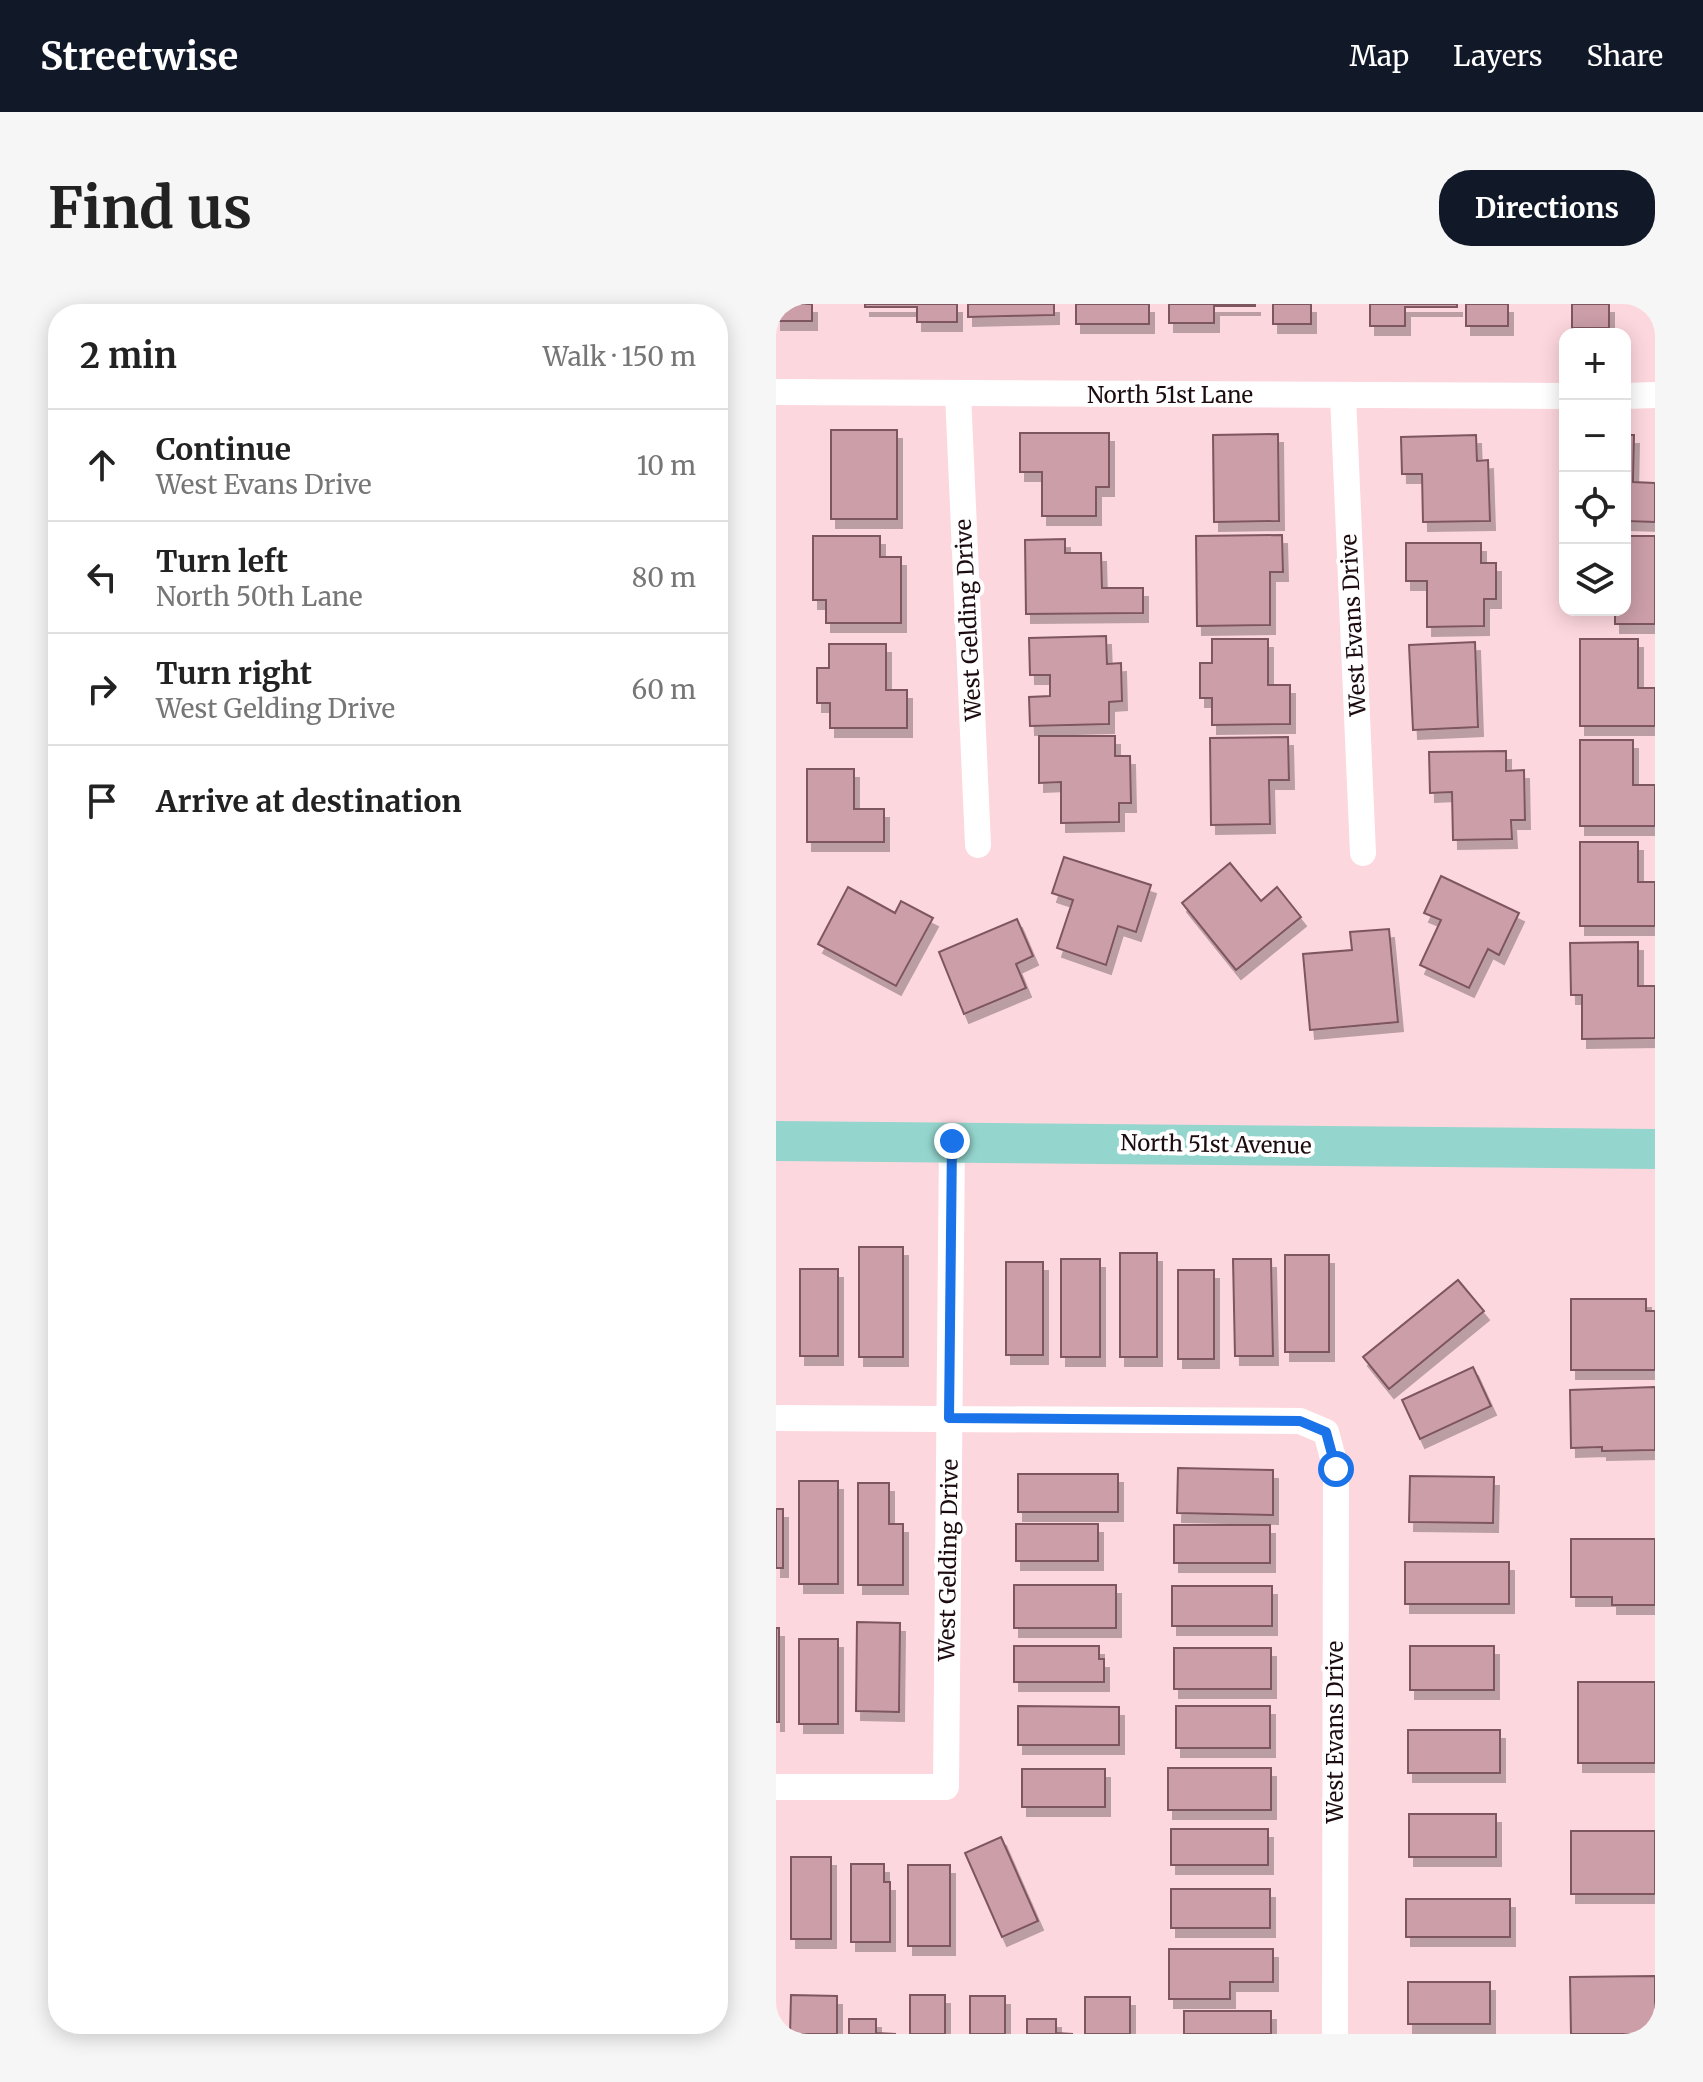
<!DOCTYPE html>
<html lang="en">
<head>
<meta charset="utf-8">
<style>
	:root { --surface:#fff; --page:#f6f6f6; --text:#222; --muted:#767676; --line:#e0e0e0; --accent:#111827 }
	body { margin:0; font-family:Merriweather,serif; background:var(--page); color:var(--text) }
	.controls { position:absolute; right:24px; top:24px; display:grid; overflow:hidden; border-radius:16px; box-shadow:0 4px 20px #0003 }
	.controls button { width:72px; height:72px; display:grid; place-items:center; padding:0; border:0; border-bottom:2px solid var(--line); background:var(--surface); color:var(--text); font:40px sans-serif }
	.stop { position:absolute; width:24px; height:24px; margin:-18px; border:6px solid #1a73e8; border-radius:50%; background:#fff }
	.stop.end { background:#1a73e8; border-color:#fff; box-shadow:0 2px 8px #0008 }
	.list { margin:0; padding:0; list-style:none }
	h2 { display:flex; justify-content:space-between; align-items:center; height:104px; margin:0; padding:0 32px; font-size:34px }
	h2 small { font-size:26px; font-weight:400; color:var(--muted) }
	.list li { display:grid; grid-template-columns:52px 1fr auto; gap:24px; align-items:center; box-sizing:border-box; height:112px; padding:0 32px; border-top:2px solid var(--line) }
	.list b { display:block; font-size:30px; white-space:nowrap }
	.list p { margin:0; font-size:26px; white-space:nowrap; color:var(--muted) }
	.list em { font-size:26px; font-style:normal; color:var(--muted) }
	.icon { flex:none; width:44px; height:44px; fill:none; stroke:currentColor; stroke-width:2; stroke-linecap:round; stroke-linejoin:round }
	.map { position:relative; flex:none; width:879px; height:1730px; overflow:hidden; border-radius:32px }
	header { display:flex; align-items:center; gap:48px; box-sizing:border-box; height:112px; padding:0 40px; background:var(--accent); color:#fff }
	header strong { font-size:38px }
	nav { display:flex; gap:44px; margin-inline-start:auto; font-size:28px }
	.intro { display:flex; align-items:center; justify-content:space-between; box-sizing:border-box; height:192px; padding:0 48px }
	h1 { margin:0; font-size:56px }
	.button { padding:20px 36px; border-radius:32px; background:var(--accent); color:#fff; font-size:28px; font-weight:700 }
	main { display:flex; gap:48px; padding:0 48px }
	aside { flex:1; background:var(--surface); border-radius:32px; box-shadow:0 4px 20px #0003 }
	.map>svg:first-child { display:block }
</style>
</head>
<body>
<header>
<strong>Streetwise</strong>
<nav><a>Map</a><a>Layers</a><a>Share</a></nav>
</header>
<div class="intro"><h1>Find us</h1><a class="button">Directions</a></div>
<main>
<aside>
<h2>2 min<small>Walk · 150 m</small></h2>
<ul class="list">
<li><svg class="icon" aria-label="ahead" viewBox="0 0 24 24"><path d="M12 20V5M6 11l6-6 6 6"/></svg><div><b>Continue</b><p>West Evans Drive</p></div><em>10 m</em></li>
<li><svg class="icon" aria-label="left" viewBox="0 0 24 24"><path d="M17 20v-9H6M10 6l-5 5 5 5"/></svg><div><b>Turn left</b><p>North 50th Lane</p></div><em>80 m</em></li>
<li><svg class="icon" aria-label="right" viewBox="0 0 24 24"><path d="M7 20v-9h11M14 6l5 5-5 5"/></svg><div><b>Turn right</b><p>West Gelding Drive</p></div><em>60 m</em></li>
<li><svg class="icon" aria-label="arrive" viewBox="0 0 24 24"><path d="M6 21V4h12l-3 4 3 4H6"/></svg><div><b>Arrive at destination</b></div></li>
</ul>
</aside>
<div class="map">
<svg width="879" height="1730" viewBox="0 0 879 1730">
	<defs>
		<filter id="shadow"><feDropShadow dx="5" dy="9" stdDeviation="0" flood-color="#0004"/></filter>
	</defs>
	<rect width="100%" height="100%" fill="#fdd7de"/>
	<g fill="#cb9ea8" stroke="#7e565f" stroke-width="2" filter="url(#shadow)">
		<rect x="0" y="0" width="36" height="17"/>
		<path d="M89,0H181V18H141V3H89Z"/>
		<path d="M192,0H278V11L192,13Z"/>
		<rect x="300" y="0" width="73" height="20"/>
		<path d="M393,0H479V2H438V19H393Z"/>
		<rect x="497" y="0" width="38" height="20"/>
		<path d="M594,0H681V3H629V22H594Z"/>
		<rect x="690" y="0" width="42" height="22"/>
		<rect x="796" y="0" width="37" height="24"/>
		<rect x="55" y="126" width="66" height="89"/>
		<path d="M244,129H333V183H320V212H266V168H244Z"/>
		<path d="M502,130L503,217L438,218L437,131Z"/>
		<path d="M700,131L701,157L712,156L714,217L647,218L646,170H626L625,133Z"/>
		<path d="M849,131H858L857,178L879,179V218L849,217Z"/>
		<path d="M506,231L507,268H494V321L421,322L420,232Z"/>
		<path d="M37,232H104V253H125V319H50V296H37Z"/>
		<path d="M849,232H879V320H839V306H849Z"/>
		<path d="M289,235V249H325L326,284H367V309L250,310L249,236Z"/>
		<path d="M630,239H705V259H720V295H708V322L651,323V277H630Z"/>
		<path d="M330,332L331,360L345,359L346,397L333,398V420L254,422L253,393L274,392V371H254L253,334Z"/>
		<path d="M436,335H492V381H514V420L436,421V394H424V359H436Z"/>
		<path d="M804,335H862V384H879V422H804Z"/>
		<path d="M699,338L702,423L637,426L633,341Z"/>
		<path d="M53,340H110V386H131V424H54V399H41V364H53Z"/>
		<path d="M263,432H339V452H354L355,499H343V518L285,519V478L263,479Z"/>
		<path d="M512,433L513,476H493L494,520L435,521L434,434Z"/>
		<path d="M804,436H857V481H879V522H804Z"/>
		<path d="M730,447V467L748,466L749,516H735L736,535L677,536L676,488L654,489L653,448Z"/>
		<path d="M31,465H78V505H108V538H31Z"/>
		<path d="M804,538H862V578H879V622H804Z"/>
		<path d="M288,553L375,581L360,628L342,622L330,661L281,644L297,596L276,589Z"/>
		<path d="M454,559L485,597L501,583L525,613L460,666L406,599Z"/>
		<path d="M665,572L743,609L723,651L712,645L693,684L644,661L665,616L648,609Z"/>
		<path d="M72,583L119,609L125,597L157,614L120,682L42,640Z"/>
		<path d="M241,615L257,652L240,660L250,684L188,710L163,648Z"/>
		<path d="M613,625L622,718L534,726L527,650L576,646L574,628Z"/>
		<path d="M862,638V682H879V734L806,735V691H795L794,639Z"/>
		<rect x="83" y="943" width="44" height="110"/>
		<rect x="344" y="949" width="37" height="104"/>
		<rect x="509" y="951" width="44" height="97"/>
		<rect x="285" y="955" width="39" height="98"/>
		<path d="M457,955H495L497,1052H459Z"/>
		<rect x="230" y="958" width="37" height="93"/>
		<rect x="24" y="965" width="38" height="87"/>
		<rect x="402" y="966" width="36" height="89"/>
		<path d="M682,976L708,1007L613,1085L587,1053Z"/>
		<path d="M795,995H870V1007H879V1066H795Z"/>
		<path d="M697,1063L715,1102L644,1135L626,1096Z"/>
		<path d="M879,1083V1146L826,1147V1143L795,1144L794,1086Z"/>
		<path d="M402,1164L497,1166V1211L401,1209Z"/>
		<rect x="242" y="1170" width="100" height="38"/>
		<path d="M634,1172L718,1173L717,1219L633,1218Z"/>
		<rect x="23" y="1177" width="39" height="103"/>
		<path d="M82,1179H113V1220H127V1281H82Z"/>
		<rect x="0" y="1205" width="7" height="59"/>
		<rect x="240" y="1220" width="82" height="37"/>
		<rect x="398" y="1221" width="96" height="38"/>
		<path d="M795,1235H879V1301H836V1293H795Z"/>
		<rect x="629" y="1258" width="104" height="42"/>
		<rect x="238" y="1281" width="102" height="43"/>
		<rect x="396" y="1282" width="100" height="40"/>
		<path d="M81,1318L124,1319L123,1408L80,1407Z"/>
		<rect x="0" y="1324" width="3" height="94"/>
		<rect x="23" y="1335" width="39" height="85"/>
		<path d="M238,1342H323V1355H328V1378H238Z"/>
		<rect x="634" y="1342" width="84" height="44"/>
		<rect x="398" y="1344" width="97" height="41"/>
		<rect x="802" y="1378" width="77" height="81"/>
		<path d="M242,1402L343,1403V1441H242Z"/>
		<rect x="400" y="1402" width="94" height="42"/>
		<rect x="632" y="1426" width="92" height="43"/>
		<rect x="392" y="1464" width="103" height="42"/>
		<rect x="246" y="1465" width="83" height="38"/>
		<rect x="633" y="1510" width="87" height="43"/>
		<rect x="395" y="1525" width="97" height="36"/>
		<rect x="795" y="1527" width="84" height="63"/>
		<path d="M225,1533L262,1617L226,1633L189,1549Z"/>
		<rect x="15" y="1553" width="40" height="82"/>
		<path d="M75,1560H108V1578H114V1638H75Z"/>
		<rect x="132" y="1561" width="42" height="81"/>
		<rect x="395" y="1585" width="99" height="39"/>
		<rect x="630" y="1595" width="104" height="38"/>
		<path d="M393,1645H497V1678H454V1695H393Z"/>
		<path d="M879,1672V1730H795L794,1673Z"/>
		<rect x="632" y="1678" width="82" height="42"/>
		<path d="M15,1691L61,1692V1730H14Z"/>
		<rect x="134" y="1691" width="35" height="39"/>
		<rect x="194" y="1692" width="35" height="38"/>
		<rect x="309" y="1693" width="45" height="37"/>
		<rect x="408" y="1707" width="87" height="23"/>
		<path d="M73,1715H100V1729L120,1730H73Z"/>
		<path d="M251,1715H280V1729L297,1730H251Z"/>
	</g>
	<g fill="none" stroke-linecap="round" stroke-linejoin="round">
		<g stroke="#fff" stroke-width="26">
			<path d="M0,88L789,92"/>
			<path d="M182,90L202,541"/>
			<path d="M567,92L587,549"/>
			<path d="M849,92L879,91"/>
			<path d="M0,1114L524,1117L550,1128L560,1165L559,1730"/>
			<path d="M0,1483H170L176,837"/>
		</g>
		<path stroke="#94d6ce" stroke-width="40" d="M0,837L879,845"/>
	</g>
	<g fill="none" stroke-linecap="round" stroke-linejoin="round">
		<path stroke="#1a73e8" stroke-width="10" d="M176,837L173,1114L524,1117L550,1128L560,1165"/>
	</g>
	<g text-anchor="middle" stroke-width="8" stroke-linejoin="round" paint-order="stroke">
		<g font-size="22" fill="#1c0c10" stroke="#fff">
			<text x="394" y="99">North 51st Lane</text>
			<text transform="translate(192 316) rotate(-93)" y="8">West Gelding Drive</text>
			<text transform="translate(577 321) rotate(-93)" y="8">West Evans Drive</text>
			<text transform="translate(440 840) rotate(1)" y="8">North 51st Avenue</text>
			<text transform="translate(172 1256) rotate(-89)" y="8">West Gelding Drive</text>
			<text transform="translate(559 1428) rotate(-90)" y="8">West Evans Drive</text>
		</g>
	</g>
</svg>
<div class="controls">
<button>+</button>
<button>−</button>
<button><svg class="icon" aria-label="locate" viewBox="0 0 24 24"><circle cx="12" cy="12" r="6"/><path d="M12 2v4M12 18v4M2 12h4M18 12h4"/></svg></button>
<button><svg class="icon" aria-label="layers" viewBox="0 0 24 24"><path d="M12 4l9 5-9 5-9-5zM3 14l9 5 9-5"/></svg></button>
</div>
<div class="stop" style="left:560px;top:1165px"></div>
<div class="stop end" style="left:176px;top:837px"></div>
</div>
</main>
</body>
</html>
